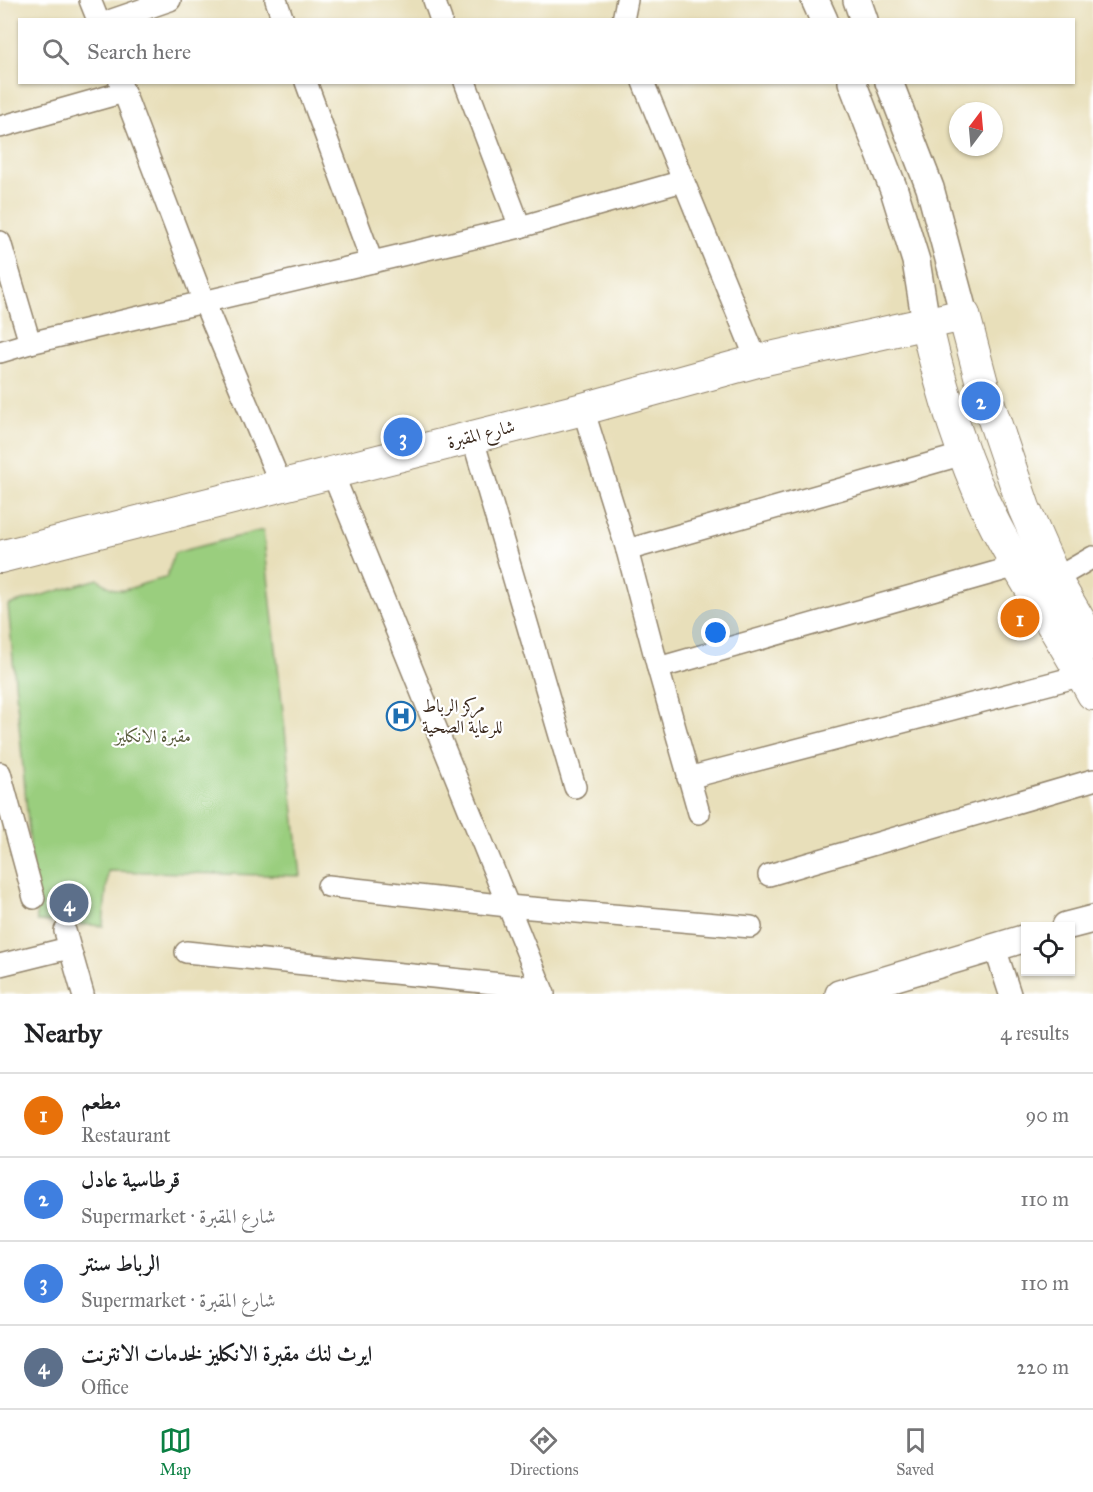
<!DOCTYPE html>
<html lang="en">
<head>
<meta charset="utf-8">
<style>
	:root { --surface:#fff; --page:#f6f6f6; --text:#202124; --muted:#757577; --line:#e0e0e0; --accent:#0b8043 }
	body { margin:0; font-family:"IM FELL Great Primer",Amiri,serif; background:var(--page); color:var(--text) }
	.controls { position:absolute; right:18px; bottom:18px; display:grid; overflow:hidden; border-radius:0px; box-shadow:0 2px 4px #0004 }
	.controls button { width:54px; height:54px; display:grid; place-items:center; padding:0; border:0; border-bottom:2px solid var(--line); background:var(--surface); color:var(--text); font:30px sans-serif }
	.compass { position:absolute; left:949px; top:102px; width:54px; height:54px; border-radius:50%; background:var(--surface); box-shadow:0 2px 4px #0004; rotate:16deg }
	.you { position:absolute; left:716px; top:633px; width:21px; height:21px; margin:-15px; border:4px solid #fff; border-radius:50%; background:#1a73e8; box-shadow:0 0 0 9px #1a73e833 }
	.badge { display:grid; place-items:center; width:39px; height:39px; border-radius:50%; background:var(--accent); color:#fff; font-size:20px; font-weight:700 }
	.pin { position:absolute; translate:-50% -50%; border:3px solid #fff; box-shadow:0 2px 6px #0006 }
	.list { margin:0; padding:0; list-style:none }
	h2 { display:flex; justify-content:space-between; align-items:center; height:78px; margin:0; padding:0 24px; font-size:26px }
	h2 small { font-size:20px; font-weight:400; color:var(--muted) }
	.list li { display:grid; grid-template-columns:39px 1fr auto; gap:18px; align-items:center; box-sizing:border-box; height:84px; padding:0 24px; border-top:2px solid var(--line) }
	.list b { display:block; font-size:22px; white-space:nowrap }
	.list p { margin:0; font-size:20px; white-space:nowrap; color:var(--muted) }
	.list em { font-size:20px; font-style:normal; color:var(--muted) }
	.icon { flex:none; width:33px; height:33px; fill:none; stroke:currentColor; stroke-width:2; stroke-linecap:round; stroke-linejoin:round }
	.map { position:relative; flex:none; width:1093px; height:994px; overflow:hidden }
	.search { position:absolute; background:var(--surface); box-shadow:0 2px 4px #0004; left:18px; right:18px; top:18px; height:66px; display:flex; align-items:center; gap:15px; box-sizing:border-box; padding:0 21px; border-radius:0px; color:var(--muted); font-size:22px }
	.sheet { height:414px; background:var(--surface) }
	nav { display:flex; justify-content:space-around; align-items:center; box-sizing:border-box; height:84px; border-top:2px solid var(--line); background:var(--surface); font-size:16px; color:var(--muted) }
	nav a { display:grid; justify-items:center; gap:3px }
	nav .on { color:var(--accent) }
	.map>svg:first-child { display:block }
</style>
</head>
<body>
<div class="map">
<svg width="1093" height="994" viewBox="0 0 1093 994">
	<rect width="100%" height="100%" fill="#fff"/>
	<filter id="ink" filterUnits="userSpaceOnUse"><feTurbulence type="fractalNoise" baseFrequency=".0167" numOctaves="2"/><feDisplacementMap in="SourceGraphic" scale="12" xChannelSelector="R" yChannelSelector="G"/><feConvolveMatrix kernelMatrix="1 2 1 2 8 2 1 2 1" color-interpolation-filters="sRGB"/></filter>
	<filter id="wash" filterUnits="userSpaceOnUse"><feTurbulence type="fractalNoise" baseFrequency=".008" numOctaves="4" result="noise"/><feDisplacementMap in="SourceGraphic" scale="24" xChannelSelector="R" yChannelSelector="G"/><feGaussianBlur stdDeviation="1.35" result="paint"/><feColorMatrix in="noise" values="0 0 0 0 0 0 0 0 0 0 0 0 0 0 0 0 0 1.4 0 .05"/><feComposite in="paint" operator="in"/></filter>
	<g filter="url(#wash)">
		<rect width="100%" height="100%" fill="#e8dfba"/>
		<path fill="#9ace7e" stroke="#6a7c4e" stroke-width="1.5" d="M263,530L301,876L108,871L103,926L37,921L8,605L98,579C116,594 122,592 143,584C151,581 159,580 167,577L174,553Z"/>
	</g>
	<g filter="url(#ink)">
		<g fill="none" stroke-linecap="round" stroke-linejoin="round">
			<g stroke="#92846c" stroke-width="24">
				<g id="minor">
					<path d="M90,0L98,20"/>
					<path d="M276,0L283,20"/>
					<path d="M434,0L441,20"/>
					<path d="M112,20L170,0"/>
					<path d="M623,20L627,0"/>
					<path d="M120,82L204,302L281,485"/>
					<path d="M306,82L372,262"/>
					<path d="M465,82L520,227"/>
					<path d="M643,82L757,361"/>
					<path d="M0,127L124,92"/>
					<path d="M0,242L30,343"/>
					<path d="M0,352L30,343L520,227L683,181"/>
					<path d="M583,409L627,550L658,668L699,813"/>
					<path d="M472,436L575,787"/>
					<path d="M332,472L544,994"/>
					<path d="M627,550L964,454"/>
					<path d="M1055,579L1093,557"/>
					<path d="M658,668L1017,566"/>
					<path d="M0,773L34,898"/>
					<path d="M688,778L1083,675"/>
					<path d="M769,875L1093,780"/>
					<path d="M328,886L508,906L751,927"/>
					<path d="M65,931L83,994"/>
					<path d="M995,948L1010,994"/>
					<path d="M186,952L541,988"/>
					<path d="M0,965L69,948"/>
				</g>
			</g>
			<g stroke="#92846c" stroke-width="30">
				<g id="tertiary">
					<path d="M815,0L824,20"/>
					<path d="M857,0L864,20"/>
					<path d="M852,82L894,190L916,261L926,323"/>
					<path d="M889,82L930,188L964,315"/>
					<path d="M1066,926L1093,919"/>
					<path d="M839,994L1026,938"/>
				</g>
			</g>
			<g stroke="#92846c" stroke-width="34">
				<g id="secondary">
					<path d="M926,323C942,393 963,463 996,527C1026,584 1062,638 1093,694"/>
					<path d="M0,557L583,409L757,361L964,315L983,387L1024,508L1055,579L1093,644"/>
				</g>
			</g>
			<use href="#minor" stroke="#fff" stroke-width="21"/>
			<use href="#tertiary" stroke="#fff" stroke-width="27"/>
			<use href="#secondary" stroke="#fff" stroke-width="32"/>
		</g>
	</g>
	<defs>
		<g id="hospital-ring" transform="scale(1.5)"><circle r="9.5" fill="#fff" stroke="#1f6fb2" stroke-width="1.5"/><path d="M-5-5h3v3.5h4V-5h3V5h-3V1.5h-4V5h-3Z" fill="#1f6fb2"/></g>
	</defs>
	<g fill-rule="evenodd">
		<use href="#hospital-ring" x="401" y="716"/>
	</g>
	<g text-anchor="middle" stroke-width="4.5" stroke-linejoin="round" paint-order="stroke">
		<g font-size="18" fill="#3b2a1e" stroke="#fff">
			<text transform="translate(481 434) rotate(-14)" y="6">شارع المقبرة</text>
		</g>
		<g font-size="18" fill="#3b2a1e" stroke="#fff" text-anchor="start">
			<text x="422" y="712">مركز الرباط<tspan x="422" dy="21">للرعاية الصحية</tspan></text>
		</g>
		<g font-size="18" fill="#585b3b" stroke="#fff">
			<text x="153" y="742">مقبرة الانكليز</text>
		</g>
	</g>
</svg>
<div class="controls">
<button><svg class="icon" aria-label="locate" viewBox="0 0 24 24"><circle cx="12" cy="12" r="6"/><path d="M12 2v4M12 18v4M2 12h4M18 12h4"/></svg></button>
</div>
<svg class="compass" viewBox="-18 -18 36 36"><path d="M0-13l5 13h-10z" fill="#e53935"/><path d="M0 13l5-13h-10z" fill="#757577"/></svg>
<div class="you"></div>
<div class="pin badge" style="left:1020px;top:618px;background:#e8710a">1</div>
<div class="pin badge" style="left:981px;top:401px;background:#3f7fe0">2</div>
<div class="pin badge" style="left:403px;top:437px;background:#3f7fe0">3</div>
<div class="pin badge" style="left:69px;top:903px;background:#5c6f8a">4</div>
<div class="search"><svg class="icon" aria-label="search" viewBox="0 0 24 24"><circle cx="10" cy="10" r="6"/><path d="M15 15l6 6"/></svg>Search here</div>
</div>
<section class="sheet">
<h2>Nearby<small>4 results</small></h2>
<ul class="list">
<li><span class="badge" style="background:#e8710a">1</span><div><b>مطعم</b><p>Restaurant</p></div><em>90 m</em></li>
<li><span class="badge" style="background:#3f7fe0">2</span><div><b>قرطاسية عادل</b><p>Supermarket · شارع المقبرة</p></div><em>110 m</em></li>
<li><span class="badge" style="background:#3f7fe0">3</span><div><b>الرباط سنتر</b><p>Supermarket · شارع المقبرة</p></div><em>110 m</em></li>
<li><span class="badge" style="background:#5c6f8a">4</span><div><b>ايرث لنك مقبرة الانكليز لخدمات الانترنت</b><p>Office</p></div><em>220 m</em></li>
</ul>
</section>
<nav>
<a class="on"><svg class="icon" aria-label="map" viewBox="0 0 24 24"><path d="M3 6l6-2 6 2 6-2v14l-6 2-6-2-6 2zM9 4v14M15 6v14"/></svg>Map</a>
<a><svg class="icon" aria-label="directions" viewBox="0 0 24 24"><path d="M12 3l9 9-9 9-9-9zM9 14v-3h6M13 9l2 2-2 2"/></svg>Directions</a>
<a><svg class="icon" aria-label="saved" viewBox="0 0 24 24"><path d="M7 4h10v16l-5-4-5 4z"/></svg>Saved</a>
</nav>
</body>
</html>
